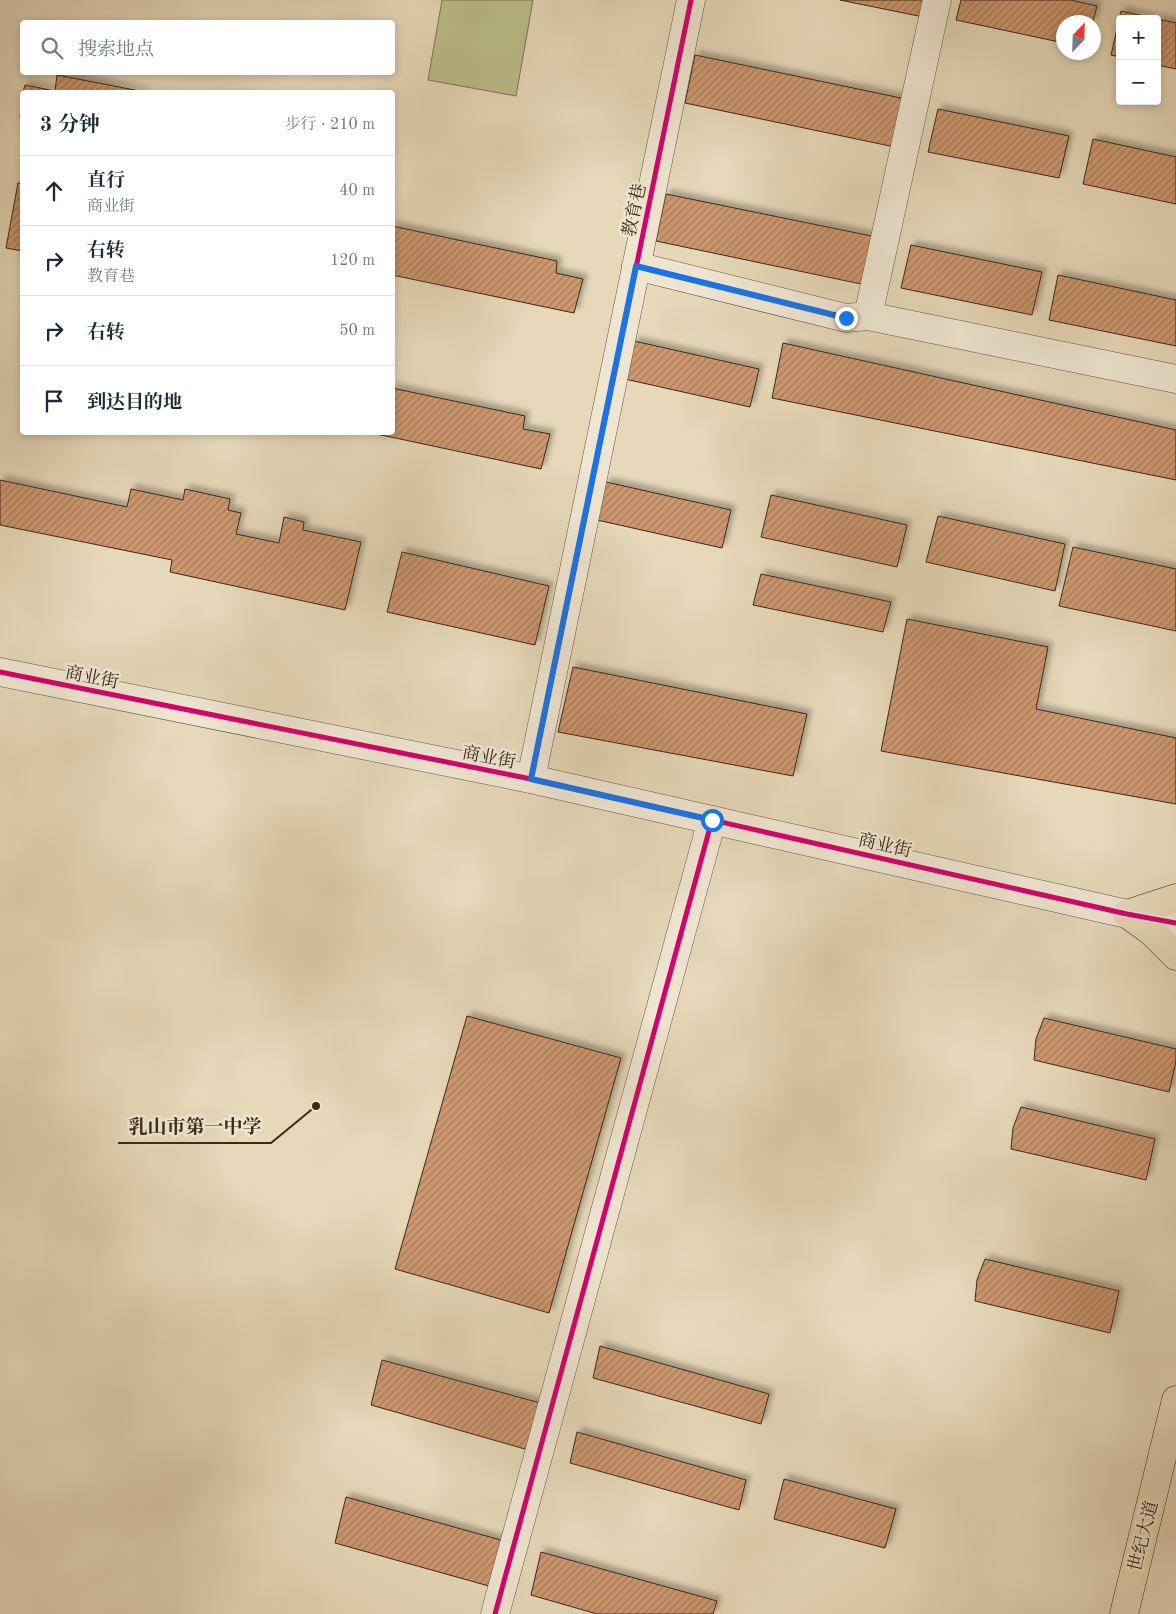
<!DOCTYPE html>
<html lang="zh">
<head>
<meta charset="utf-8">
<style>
	:root { --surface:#fff; --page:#f6f6f7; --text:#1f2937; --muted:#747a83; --line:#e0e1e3 }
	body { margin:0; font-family:"Old Standard TT","Noto Serif SC",serif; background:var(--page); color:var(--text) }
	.controls { position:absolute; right:15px; top:15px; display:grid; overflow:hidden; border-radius:5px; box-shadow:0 2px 8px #0003 }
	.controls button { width:45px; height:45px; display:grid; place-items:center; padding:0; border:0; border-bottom:1px solid var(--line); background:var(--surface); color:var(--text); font:25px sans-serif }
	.compass { position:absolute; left:1056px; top:15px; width:45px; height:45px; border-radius:50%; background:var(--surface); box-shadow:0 2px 8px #0003; rotate:23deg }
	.stop { position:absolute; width:15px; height:15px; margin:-11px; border:4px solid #1a73e8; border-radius:50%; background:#fff }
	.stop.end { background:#1a73e8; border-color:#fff; box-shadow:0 1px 5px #0008 }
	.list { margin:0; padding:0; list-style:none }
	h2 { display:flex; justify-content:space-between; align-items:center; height:65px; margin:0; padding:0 20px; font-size:21px }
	h2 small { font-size:16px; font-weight:400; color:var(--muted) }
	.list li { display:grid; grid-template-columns:32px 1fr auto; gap:15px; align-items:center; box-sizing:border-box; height:70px; padding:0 20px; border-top:1px solid var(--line) }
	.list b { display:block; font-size:19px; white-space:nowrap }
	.list p { margin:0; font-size:16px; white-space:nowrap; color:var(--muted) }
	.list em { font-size:16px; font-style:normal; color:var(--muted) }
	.icon { flex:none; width:28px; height:28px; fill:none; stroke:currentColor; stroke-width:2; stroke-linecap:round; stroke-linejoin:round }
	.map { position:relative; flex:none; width:1176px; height:1614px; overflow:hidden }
	.search { position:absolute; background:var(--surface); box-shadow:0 2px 8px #0003; left:20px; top:20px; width:375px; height:55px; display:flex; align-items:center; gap:12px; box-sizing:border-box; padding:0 18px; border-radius:5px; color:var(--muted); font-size:19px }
	.panel { position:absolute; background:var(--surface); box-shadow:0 2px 8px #0003; left:20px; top:90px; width:375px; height:345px; border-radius:5px }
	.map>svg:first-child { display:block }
</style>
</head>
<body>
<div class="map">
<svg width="1176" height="1614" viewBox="0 0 1176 1614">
	<defs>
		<pattern id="building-hatch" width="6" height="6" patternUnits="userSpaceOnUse" patternTransform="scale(1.25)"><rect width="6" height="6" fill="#cd986f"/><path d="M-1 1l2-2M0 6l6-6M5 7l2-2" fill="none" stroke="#a87c5a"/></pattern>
		<filter id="shadow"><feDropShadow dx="4.5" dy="-4.5" stdDeviation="2.5" flood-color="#0004"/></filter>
	</defs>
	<rect width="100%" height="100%" fill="#e6d8b9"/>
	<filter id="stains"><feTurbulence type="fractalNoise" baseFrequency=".004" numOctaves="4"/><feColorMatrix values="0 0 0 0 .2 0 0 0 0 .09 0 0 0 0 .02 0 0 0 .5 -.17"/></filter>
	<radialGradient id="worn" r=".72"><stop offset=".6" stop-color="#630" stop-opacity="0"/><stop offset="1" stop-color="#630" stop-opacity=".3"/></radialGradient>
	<path fill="#bbbd8b" stroke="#7c7350" d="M442,0H533L516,96L428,80Z"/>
	<g fill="url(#building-hatch)" stroke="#3e2916" filter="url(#shadow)">
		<path d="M840,0H938L933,19Z"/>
		<path d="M961,0H1071L1097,6L1093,22H1064V43L956,20Z"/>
		<path d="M1121,11L1176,23V69L1157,65V19H1120V57L1111,55Z"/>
		<path d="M695,55L920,102L909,150L685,103Z"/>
		<path d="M57,75L145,92H23L25,85L55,91Z"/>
		<path d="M22,99V119L20,118Z"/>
		<path d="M938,109L1069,136L1059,178L928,152Z"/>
		<path d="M1093,139L1176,157V204L1083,184Z"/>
		<path d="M18,183L22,184V251L6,248Z"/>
		<path d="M666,194L891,240L880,288L656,241Z"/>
		<path d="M392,226L557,261L556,273L583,279L574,313L392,275Z"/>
		<path d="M911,245L1042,272L1032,315L901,288Z"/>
		<path d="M1058,275L1176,300V346L1049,320Z"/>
		<path d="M634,341L759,369L750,407L625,379Z"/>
		<path d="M783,343L1176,430V480L772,398Z"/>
		<path d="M392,388L525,416L523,429L550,434L541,469L367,432H392Z"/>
		<path d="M0,480L127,507L131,489L183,500L185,489L230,499L228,510L241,513L236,534L279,543L284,517L304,522L303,530L361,542L345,610L170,572L172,560L0,525Z"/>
		<path d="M606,482L731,510L722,548L597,520Z"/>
		<path d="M771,495L907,525L897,567L761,537Z"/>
		<path d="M938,516L1065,544L1055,591L926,562Z"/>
		<path d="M1073,547L1176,569V631L1059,606Z"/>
		<path d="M402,552L549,586L535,645L387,612Z"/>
		<path d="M761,574L891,602L883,632L753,605Z"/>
		<path d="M907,619L1048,647L1036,709L1176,738V804L881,751Z"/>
		<path d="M573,667L807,714L793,776L558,732Z"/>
		<path d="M467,1016L621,1058L549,1313L395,1269Z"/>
		<path d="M1044,1018L1176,1049V1061L1169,1092L1034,1060L1036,1039Z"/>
		<path d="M1021,1107L1155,1139L1146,1180L1011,1149L1013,1128Z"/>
		<path d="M985,1259L1119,1291L1110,1333L975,1301L977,1280Z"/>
		<path d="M600,1346L769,1394L761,1424L593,1378Z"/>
		<path d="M382,1360L544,1404L532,1451L371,1405Z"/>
		<path d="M577,1432L746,1480L739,1510L570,1463Z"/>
		<path d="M784,1479L896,1509L885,1548L774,1519Z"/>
		<path d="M346,1497L508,1542L496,1588L335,1543Z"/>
		<path d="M541,1552L717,1601L713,1614H597L531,1595Z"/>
	</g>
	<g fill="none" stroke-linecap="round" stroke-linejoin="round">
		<g stroke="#68553f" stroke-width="29">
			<g id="minor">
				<path d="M636,266L846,318L868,316L1176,379"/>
				<path d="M868,316L937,0"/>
				<path d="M0,672L531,779L1127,914L1176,923"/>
				<path d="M531,779L691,0"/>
				<path d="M495,1614L712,820"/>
			</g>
		</g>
		<g stroke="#3e2916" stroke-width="29">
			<g id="major">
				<path d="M1127,914L1152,932L1176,956"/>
				<path d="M1127,914L1176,898"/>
				<path d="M1124,1614L1176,1400"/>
			</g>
		</g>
		<use href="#minor" stroke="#efe6d2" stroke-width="28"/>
		<use href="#major" stroke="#e6d8b9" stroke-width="28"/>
		<g stroke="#efe6d2" stroke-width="8">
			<g id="cycleway">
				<path d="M0,672L531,779L1127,914L1176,923"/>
				<path d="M531,779L691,0"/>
				<path d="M495,1614L712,820"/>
			</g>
		</g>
		<use href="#cycleway" stroke="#d6006c" stroke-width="5"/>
	</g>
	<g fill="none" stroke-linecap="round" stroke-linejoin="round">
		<path stroke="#1a73e8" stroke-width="6" d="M712,820L531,779L636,266L846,318"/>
	</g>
	<g text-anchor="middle" stroke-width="5" stroke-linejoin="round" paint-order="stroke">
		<g font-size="18" fill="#3e2916" stroke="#efe6d2">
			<text transform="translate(634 210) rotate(-78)" y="6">教育巷</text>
			<text transform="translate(92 677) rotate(11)" y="6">商业街</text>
			<text transform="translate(489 757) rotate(11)" y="6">商业街</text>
			<text transform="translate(885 845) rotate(13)" y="6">商业街</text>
			<text transform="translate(1143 1536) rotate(-76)" y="6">世纪大道</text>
		</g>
	</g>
	<path fill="none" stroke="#3e2916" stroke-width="2" d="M316 1106L271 1143H118"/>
	<circle fill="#3e2916" stroke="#efe6d2" stroke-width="2" cx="316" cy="1106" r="5"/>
	<g font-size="19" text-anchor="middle" font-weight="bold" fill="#3e2916" stroke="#efe6d2" stroke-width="5" stroke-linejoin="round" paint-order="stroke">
		<text x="195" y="1133">乳山市第一中学</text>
	</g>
	<rect width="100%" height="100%" filter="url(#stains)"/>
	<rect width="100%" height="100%" fill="url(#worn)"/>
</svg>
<div class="controls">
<button>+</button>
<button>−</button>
</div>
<svg class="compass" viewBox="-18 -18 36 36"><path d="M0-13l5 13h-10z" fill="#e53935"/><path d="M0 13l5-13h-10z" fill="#747a83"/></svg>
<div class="stop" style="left:712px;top:820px"></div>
<div class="stop end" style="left:846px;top:318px"></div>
<div class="search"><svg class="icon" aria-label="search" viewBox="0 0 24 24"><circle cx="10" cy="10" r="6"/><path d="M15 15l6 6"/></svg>搜索地点</div>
<section class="panel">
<h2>3 分钟<small>步行 · 210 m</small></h2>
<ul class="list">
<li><svg class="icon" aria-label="ahead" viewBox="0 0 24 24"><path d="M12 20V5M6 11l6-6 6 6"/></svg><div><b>直行</b><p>商业街</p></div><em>40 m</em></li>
<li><svg class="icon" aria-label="right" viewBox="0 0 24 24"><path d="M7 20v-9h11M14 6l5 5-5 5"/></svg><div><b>右转</b><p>教育巷</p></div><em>120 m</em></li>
<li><svg class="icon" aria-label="right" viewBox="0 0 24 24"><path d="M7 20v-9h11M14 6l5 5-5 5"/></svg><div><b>右转</b></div><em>50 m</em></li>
<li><svg class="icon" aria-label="arrive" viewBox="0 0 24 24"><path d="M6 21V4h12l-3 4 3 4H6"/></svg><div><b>到达目的地</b></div></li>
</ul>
</section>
</div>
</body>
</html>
